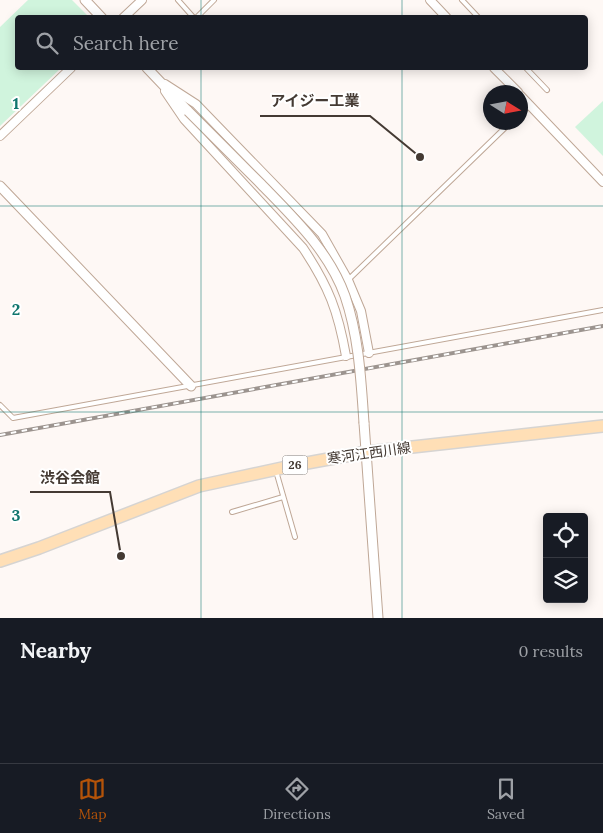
<!DOCTYPE html>
<html lang="en">
<head>
<meta charset="utf-8">
<style>
	:root { --surface:#171b24; --page:#20242c; --text:#f1f3f6; --muted:#9ea1a6; --line:#363941; --accent:#b45309 }
	body { margin:0; font-family:Lora,"Noto Sans JP",serif; background:var(--page); color:var(--text) }
	.controls { position:absolute; right:15px; bottom:15px; display:grid; overflow:hidden; border-radius:5px; box-shadow:0 2px 12px #0003 }
	.controls button { width:45px; height:45px; display:grid; place-items:center; padding:0; border:0; border-bottom:1px solid var(--line); background:var(--surface); color:var(--text); font:25px sans-serif }
	.compass { position:absolute; left:483px; top:85px; width:45px; height:45px; border-radius:50%; background:var(--surface); box-shadow:0 2px 12px #0003; rotate:101deg }
	.list { margin:0; padding:0; list-style:none }
	h2 { display:flex; justify-content:space-between; align-items:center; height:65px; margin:0; padding:0 20px; font-size:21px }
	h2 small { font-size:16px; font-weight:400; color:var(--muted) }
	.icon { flex:none; width:28px; height:28px; fill:none; stroke:currentColor; stroke-width:2; stroke-linecap:round; stroke-linejoin:round }
	.map { position:relative; flex:none; width:603px; height:618px; overflow:hidden }
	.search { position:absolute; background:var(--surface); box-shadow:0 2px 12px #0003; left:15px; right:15px; top:15px; height:55px; display:flex; align-items:center; gap:12px; box-sizing:border-box; padding:0 18px; border-radius:5px; color:var(--muted); font-size:19px }
	.sheet { height:145px; background:var(--surface) }
	nav { display:flex; justify-content:space-around; align-items:center; box-sizing:border-box; height:70px; border-top:1px solid var(--line); background:var(--surface); font-size:14px; color:var(--muted) }
	nav a { display:grid; justify-items:center; gap:2px }
	nav .on { color:var(--accent) }
	.map>svg:first-child { display:block }
</style>
</head>
<body>
<div class="map">
<svg width="603" height="618" viewBox="0 0 603 618">
	<rect width="100%" height="100%" fill="#fef8f5"/>
	<g fill="#d0f4dd">
		<path d="M28,0H72L89,17L18,18V68H61L0,126V27Z"/>
		<path d="M603,101V156L575,127Z"/>
	</g>
	<g fill="none" stroke-linecap="round" stroke-linejoin="round">
		<g stroke="#bfa796" stroke-width="6">
			<g id="service">
				<path d="M178,0L194,18"/>
				<path d="M462,0L479,18"/>
				<path d="M196,18L214,0"/>
				<path d="M526,68L547,90"/>
				<path d="M520,114L530,105"/>
				<path d="M348,280L511,122"/>
				<path d="M0,405L13,418L603,310"/>
				<path d="M276,471L295,537"/>
				<path d="M232,512L283,497"/>
			</g>
		</g>
		<g stroke="#bfa796" stroke-width="10">
			<g id="minor">
				<path d="M430,0L447,18"/>
				<path d="M123,18L142,0"/>
				<path d="M494,68L518,92"/>
				<path d="M165,84L196,104L322,234L348,280L361,311L369,353"/>
				<path d="M165,91L184,119L303,248C329,287 338,311 346,356"/>
				<path d="M520,95L603,182"/>
				<path d="M0,136L71,68"/>
			</g>
		</g>
		<g stroke="#bfa796" stroke-width="11">
			<g id="tertiary">
				<path d="M85,0L102,18"/>
				<path d="M147,68L188,111"/>
				<path d="M0,186L191,386"/>
				<path d="M364,423L378,618"/>
			</g>
		</g>
		<g stroke="#d6d4d2" stroke-width="14">
			<path id="primary" d="M0,561L39,548L199,486L296,465L367,452L603,426"/>
		</g>
		<use href="#service" stroke="#fff" stroke-width="4"/>
		<use href="#minor" stroke="#fff" stroke-width="8"/>
		<use href="#tertiary" stroke="#fff" stroke-width="9"/>
		<use href="#primary" stroke="#ffdfb6" stroke-width="11"/>
		<g stroke="#9c948f" stroke-width="4">
			<path id="rail" d="M0,435L603,326"/>
		</g>
		<use href="#rail" stroke="#fff" stroke-width="2" stroke-dasharray="5.5" stroke-linecap="butt"/>
		<g stroke="#bfa796" stroke-width="11" stroke-linecap="butt">
			<path id="tertiary-bridge" d="M188,111C212,135 237,160 261,184C293,217 329,251 345,296C359,337 361,380 364,423"/>
		</g>
		<use href="#tertiary-bridge" stroke="#fff" stroke-width="9"/>
	</g>
	<path fill="none" stroke="#0f766e" stroke-width="1" stroke-opacity="0.55" d="M201,0V18M402,0V18M201,68V618M402,68V618M0,206H603M0,412H603"/>
	<g text-anchor="middle" stroke-width="4" stroke-linejoin="round" paint-order="stroke">
		<rect fill="#fff" stroke="#7c7570" stroke-width="1" x="282.5" y="455.5" width="25" height="19" rx="4"/>
		<g font-size="12" font-weight="bold" fill="#443a33">
			<text x="295" y="469">26</text>
		</g>
		<g font-size="14" fill="#443a33" stroke="#fff">
			<text transform="translate(369 453) rotate(-8)" y="5">寒河江西川線</text>
		</g>
	</g>
	<g font-size="16" text-anchor="middle" font-weight="bold" fill="#0f766e" stroke="#fff" stroke-width="4" stroke-linejoin="round" paint-order="stroke">
		<text x="16" y="109">1</text>
		<text x="16" y="315">2</text>
		<text x="16" y="521">3</text>
	</g>
	<path fill="none" stroke="#443a33" stroke-width="2" d="M420 157L370 116H260M121 556L110 492H30"/>
	<g fill="#443a33" stroke="#fff" stroke-width="2">
		<circle cx="420" cy="157" r="5"/>
		<circle cx="121" cy="556" r="5"/>
	</g>
	<g font-size="15" text-anchor="middle" font-weight="bold" fill="#443a33" stroke="#fff" stroke-width="4" stroke-linejoin="round" paint-order="stroke">
		<text x="315" y="106">アイジー工業</text>
		<text x="70" y="483">渋谷会館</text>
	</g>
</svg>
<div class="controls">
<button><svg class="icon" aria-label="locate" viewBox="0 0 24 24"><circle cx="12" cy="12" r="6"/><path d="M12 2v4M12 18v4M2 12h4M18 12h4"/></svg></button>
<button><svg class="icon" aria-label="layers" viewBox="0 0 24 24"><path d="M12 4l9 5-9 5-9-5zM3 14l9 5 9-5"/></svg></button>
</div>
<svg class="compass" viewBox="-18 -18 36 36"><path d="M0-13l5 13h-10z" fill="#e53935"/><path d="M0 13l5-13h-10z" fill="#9ea1a6"/></svg>
<div class="search"><svg class="icon" aria-label="search" viewBox="0 0 24 24"><circle cx="10" cy="10" r="6"/><path d="M15 15l6 6"/></svg>Search here</div>
</div>
<section class="sheet">
<h2>Nearby<small>0 results</small></h2>
<ul class="list">
</ul>
</section>
<nav>
<a class="on"><svg class="icon" aria-label="map" viewBox="0 0 24 24"><path d="M3 6l6-2 6 2 6-2v14l-6 2-6-2-6 2zM9 4v14M15 6v14"/></svg>Map</a>
<a><svg class="icon" aria-label="directions" viewBox="0 0 24 24"><path d="M12 3l9 9-9 9-9-9zM9 14v-3h6M13 9l2 2-2 2"/></svg>Directions</a>
<a><svg class="icon" aria-label="saved" viewBox="0 0 24 24"><path d="M7 4h10v16l-5-4-5 4z"/></svg>Saved</a>
</nav>
</body>
</html>
